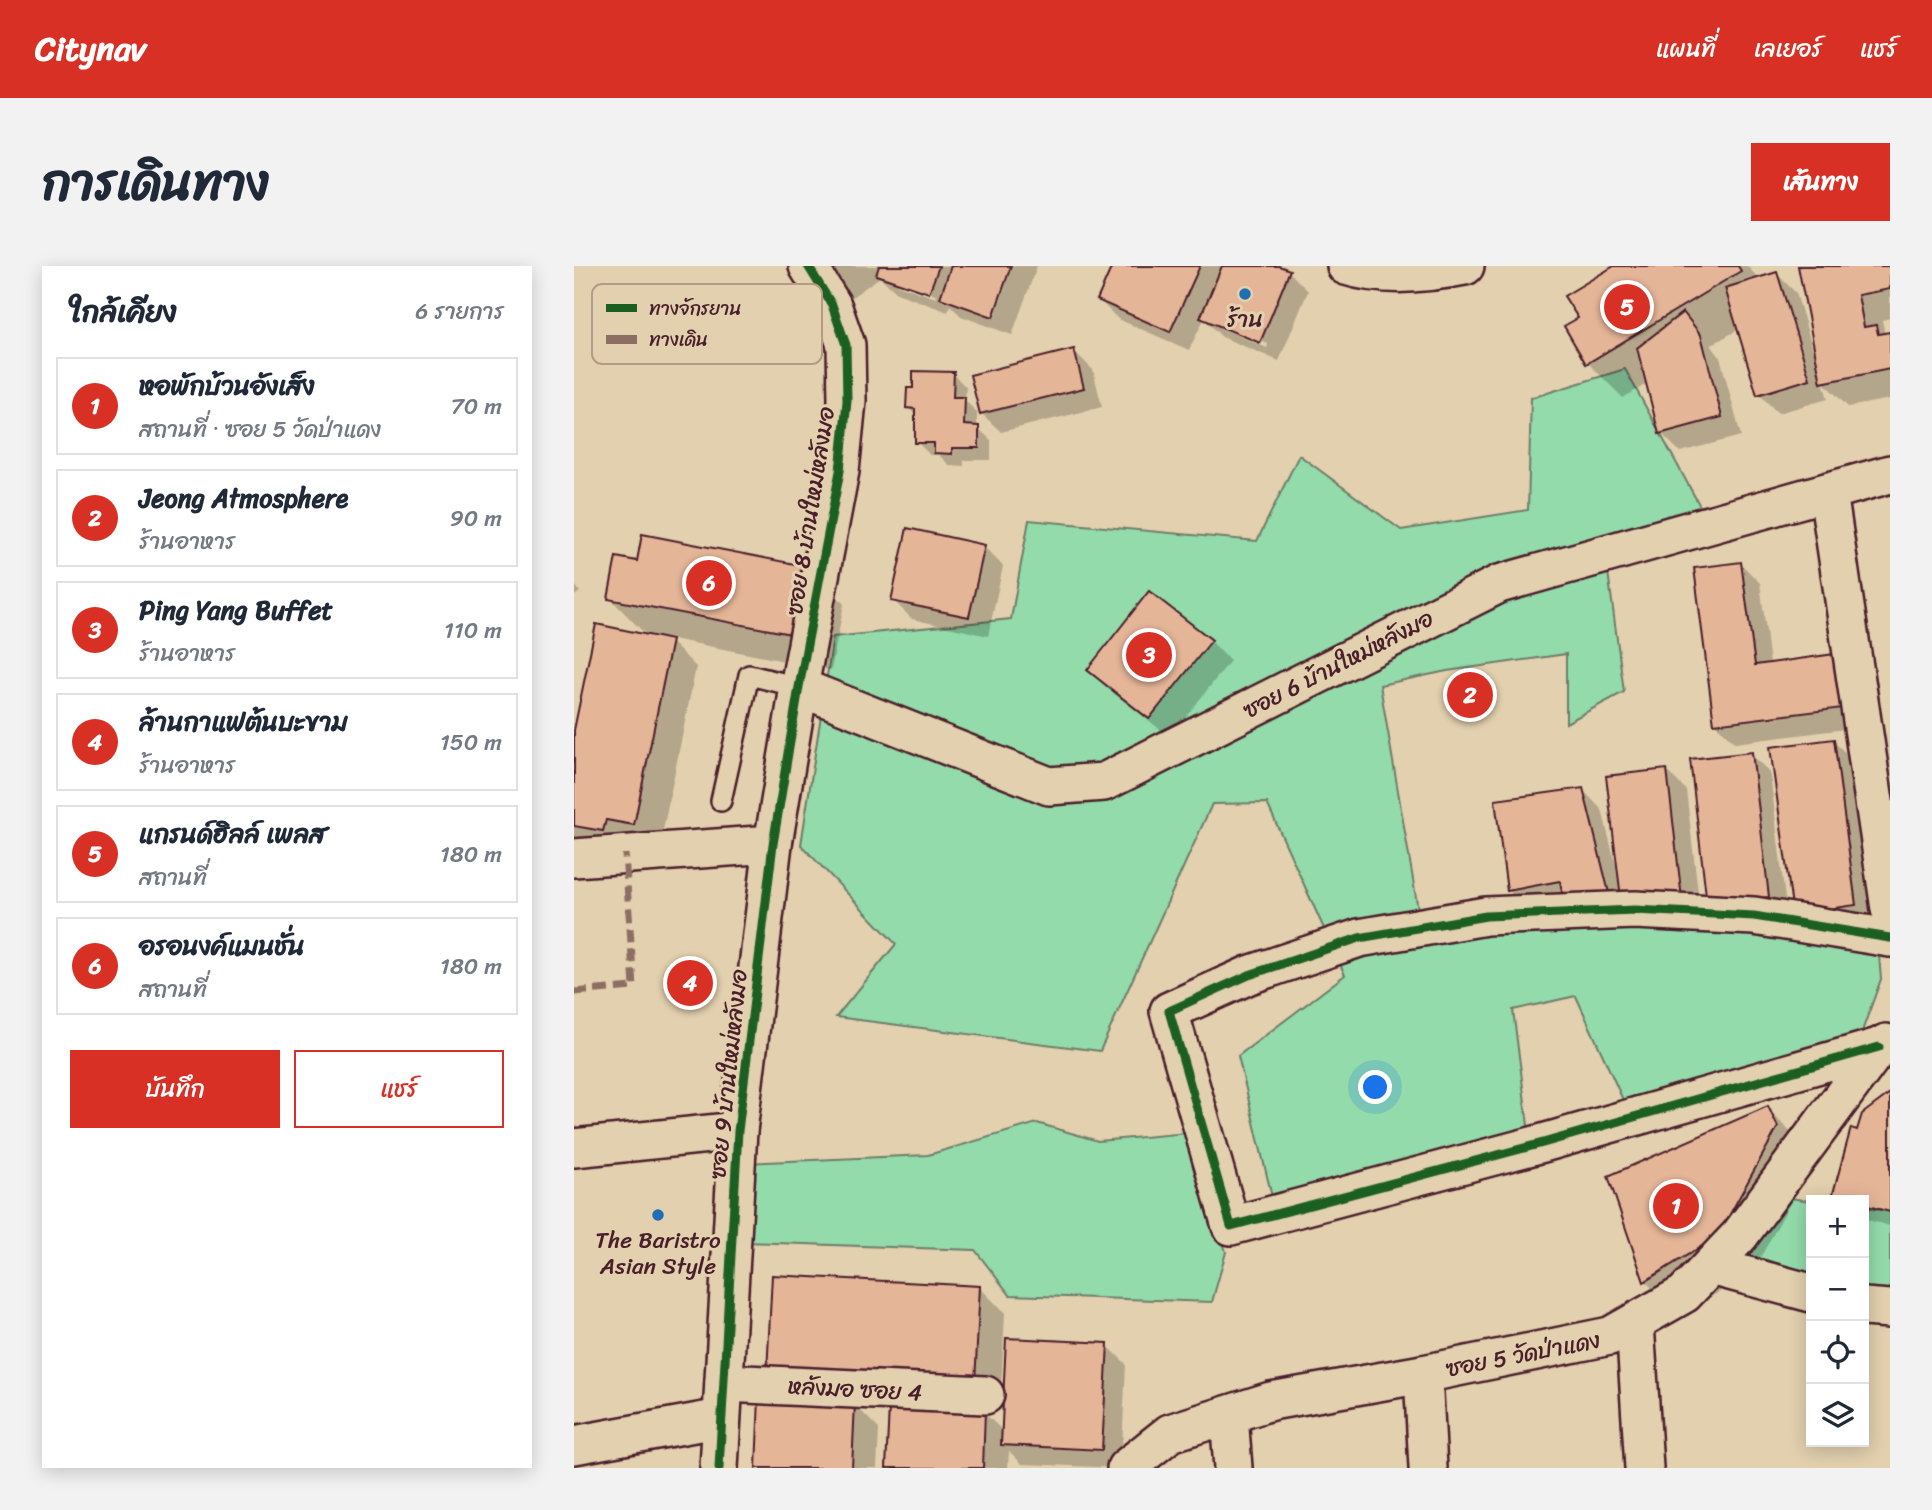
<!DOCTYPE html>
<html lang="th">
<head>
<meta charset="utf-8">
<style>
	:root { --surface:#fff; --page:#f2f2f3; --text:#1f2937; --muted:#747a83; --line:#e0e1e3; --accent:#d93025 }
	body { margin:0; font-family:Sriracha,"Playpen Sans Thai",sans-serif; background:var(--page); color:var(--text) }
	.controls { position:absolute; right:21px; bottom:21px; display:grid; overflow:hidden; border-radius:0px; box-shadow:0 4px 18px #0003 }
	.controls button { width:63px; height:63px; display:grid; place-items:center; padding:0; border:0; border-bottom:2px solid var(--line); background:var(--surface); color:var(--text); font:35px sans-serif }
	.you { position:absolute; left:802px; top:822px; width:24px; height:24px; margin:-18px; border:5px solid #fff; border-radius:50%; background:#1a73e8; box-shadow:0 0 0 10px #1a73e833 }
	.badge { display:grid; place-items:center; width:46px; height:46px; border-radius:50%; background:var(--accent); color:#fff; font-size:23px; font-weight:700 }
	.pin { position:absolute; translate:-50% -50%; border:4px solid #fff; box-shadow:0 2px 7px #0006 }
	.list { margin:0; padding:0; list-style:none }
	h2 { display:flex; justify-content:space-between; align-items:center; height:91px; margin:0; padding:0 28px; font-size:30px }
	h2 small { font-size:23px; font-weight:400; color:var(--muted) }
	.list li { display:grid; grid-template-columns:46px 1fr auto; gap:21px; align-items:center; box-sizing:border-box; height:98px; margin:0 14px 14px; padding:0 14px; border:2px solid var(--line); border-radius:0px }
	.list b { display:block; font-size:26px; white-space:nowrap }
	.list p { margin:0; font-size:23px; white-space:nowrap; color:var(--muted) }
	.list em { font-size:23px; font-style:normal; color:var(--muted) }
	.actions { display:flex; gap:14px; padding:21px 28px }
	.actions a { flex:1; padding:16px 0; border:2px solid var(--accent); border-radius:0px; text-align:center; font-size:24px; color:var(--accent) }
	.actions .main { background:var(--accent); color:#fff }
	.icon { flex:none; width:38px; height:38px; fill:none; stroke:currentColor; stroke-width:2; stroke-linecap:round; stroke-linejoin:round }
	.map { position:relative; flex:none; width:1316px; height:1202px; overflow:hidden; border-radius:0px }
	header { display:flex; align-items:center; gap:42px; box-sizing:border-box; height:98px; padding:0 35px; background:var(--accent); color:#fff }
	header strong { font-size:33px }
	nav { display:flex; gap:38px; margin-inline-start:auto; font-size:24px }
	.intro { display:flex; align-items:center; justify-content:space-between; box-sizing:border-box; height:168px; padding:0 42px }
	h1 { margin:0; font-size:49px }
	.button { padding:18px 32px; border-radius:0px; background:var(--accent); color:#fff; font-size:24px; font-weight:700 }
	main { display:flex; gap:42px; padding:0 42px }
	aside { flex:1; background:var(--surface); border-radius:0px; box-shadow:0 4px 18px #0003 }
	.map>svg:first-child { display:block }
</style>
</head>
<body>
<header>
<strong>Citynav</strong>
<nav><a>แผนที่</a><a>เลเยอร์</a><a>แชร์</a></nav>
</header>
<div class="intro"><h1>การเดินทาง</h1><a class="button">เส้นทาง</a></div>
<main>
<aside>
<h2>ใกล้เคียง<small>6 รายการ</small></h2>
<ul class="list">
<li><span class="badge">1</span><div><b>หอพักบ้วนอังเส็ง</b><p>สถานที่ · ซอย 5 วัดป่าแดง</p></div><em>70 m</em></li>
<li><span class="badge">2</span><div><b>Jeong Atmosphere</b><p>ร้านอาหาร</p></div><em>90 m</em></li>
<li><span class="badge">3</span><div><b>Ping Yang Buffet</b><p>ร้านอาหาร</p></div><em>110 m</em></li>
<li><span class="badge">4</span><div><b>ล้านกาแฟต้นบะขาม</b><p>ร้านอาหาร</p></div><em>150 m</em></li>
<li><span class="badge">5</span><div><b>แกรนด์ฮิลล์ เพลส</b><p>สถานที่</p></div><em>180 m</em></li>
<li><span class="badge">6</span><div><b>อรอนงค์แมนชั่น</b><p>สถานที่</p></div><em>180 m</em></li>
</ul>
<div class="actions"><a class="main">บันทึก</a><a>แชร์</a></div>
</aside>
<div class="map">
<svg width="1316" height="1202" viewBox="0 0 1316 1202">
	<rect width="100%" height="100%" fill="#e2d0ae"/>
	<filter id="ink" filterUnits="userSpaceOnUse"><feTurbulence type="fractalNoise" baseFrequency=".0143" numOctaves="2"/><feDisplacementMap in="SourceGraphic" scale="14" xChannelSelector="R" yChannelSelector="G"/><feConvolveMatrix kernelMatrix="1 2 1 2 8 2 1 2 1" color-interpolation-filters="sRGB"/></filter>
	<g filter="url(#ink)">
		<g fill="#93dbaa" stroke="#6e7d6a" stroke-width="2">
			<path d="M1051,103L1133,253L1031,283L1050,426L992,457V388L873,405L806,419L845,649L1302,654L1307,713L1287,768L1049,834L1002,730L939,744L959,898L706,964L664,790L771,709L693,537L638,538L526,785L262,751L322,678L227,579L259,371L437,353L455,254L683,275L725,189L827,264L954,244L957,132Z"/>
			<path d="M463,857L524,875L614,867L652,986L638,1036L436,1029L401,984L171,976V897L354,889Z"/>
			<path d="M1202,930L1237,935V1016L1162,997Z"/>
			<path d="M1290,942L1316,945V1032L1290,1029Z"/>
		</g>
		<g fill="#0003" fill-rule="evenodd">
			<path d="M249,0H463L438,69L387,50L376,39L374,46L323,27L306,11L278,31ZM324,15L363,29L362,32L324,19Z"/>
			<path d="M540,0H701L715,6L734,25L705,95L648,71L630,53L615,84L544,53L525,34ZM649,60L694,78L693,82L649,63Z"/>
			<path d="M1043,0H1173L1185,13L1203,8L1222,27L1241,90H1244L1226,0H1316V52L1308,54L1311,69L1316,68V133L1274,141L1249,116L1254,133L1204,147L1185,128L1165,63L1137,79L1146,91L1167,170L1106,186L1087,167L1074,117L1049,132L1014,97L1006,52Z"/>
			<path d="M500,85L519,104L528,141L427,166L407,147Z"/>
			<path d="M379,108L392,121L391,135L403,146V161L417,174V194H390V200L375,199L365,189H356L343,176V151L334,141L340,123Z"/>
			<path d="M410,281L429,300L414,370L338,353L319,334Z"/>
			<path d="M65,297L235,302L270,338L257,404L93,372L122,401L85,584L8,580L0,572V473L74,371L36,332Z"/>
			<path d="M1167,298L1186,317L1196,398L1261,390L1287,461L1161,477L1141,458Z"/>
			<path d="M0,318L6,326L0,330Z"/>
			<path d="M637,375L656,395L596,471L534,423L515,404Z"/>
			<path d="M1259,475L1279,494L1301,658L1240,666Z"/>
			<path d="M1177,488L1196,507L1213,650L1154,657Z"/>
			<path d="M1093,505L1112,524L1127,652L954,643L934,624L1009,524L1028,544L1043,604H1045Z"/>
			<path d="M1316,830V960L1290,953V934H1264L1260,930L1284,867Z"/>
			<path d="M1193,842L1228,878L1238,897L1179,1005L1106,1050L1071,1015L1036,911Z"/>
			<path d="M406,1022L431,1047L426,1142L220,1131Z"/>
			<path d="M533,1079L552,1098L547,1202L448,1198L435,1185L434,1202H314L410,1147L429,1165Z"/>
			<path d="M280,1138L305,1163L303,1202H184Z"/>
		</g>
		<g fill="#e5b598" stroke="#4a1f2b" stroke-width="2">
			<path d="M305,0H365L355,27L302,9Z"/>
			<path d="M377,0H437L419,51L366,32Z"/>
			<path d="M538,0H626L596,66L523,34Z"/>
			<path d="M648,0H705L716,4L686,77L626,52Z"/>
			<path d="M1040,0H1164L1167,5L1012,98L990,60L1004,52L990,30Z"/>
			<path d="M1224,0H1316V23L1284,29L1290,61L1302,59L1304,68L1316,66V103L1247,117Z"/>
			<path d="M1203,6L1236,113L1183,129L1151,22Z"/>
			<path d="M1109,46L1127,69L1148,151L1085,168L1063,82Z"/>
			<path d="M500,83L510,122L406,148L396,109Z"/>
			<path d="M339,105L380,106L379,131H391L390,159L405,160V182H378V188L360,187V177H341V143L332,142L333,122H339Z"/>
			<path d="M333,262L411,279L395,351L317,335Z"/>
			<path d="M68,268L236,301L222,369L34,333L42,291L63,295Z"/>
			<path d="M1167,296L1181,399L1261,388L1269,442L1140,458L1120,302Z"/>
			<path d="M575,325L638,374L575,453L513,404Z"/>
			<path d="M22,358L98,374L60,559L32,554L29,565L0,560V464Z"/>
			<path d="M1260,473L1282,639L1219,648L1196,481Z"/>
			<path d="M1178,486L1195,631L1133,638L1116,493Z"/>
			<path d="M1093,503L1108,633L1048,640L1032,510Z"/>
			<path d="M1009,522L1037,635L991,643L986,615L933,625L921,534Z"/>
			<path d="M1316,827V946L1290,939V934H1270L1258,931L1277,862L1283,864L1288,848Z"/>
			<path d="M1194,840L1204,861L1144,970L1070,1016L1034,910Z"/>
			<path d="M198,1009L406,1020L401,1117L193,1107Z"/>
			<path d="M432,1072L534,1077L528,1184L427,1179Z"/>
			<path d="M185,1132L281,1136L278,1202H182Z"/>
			<path d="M315,1141L411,1145L409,1202H312Z"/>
		</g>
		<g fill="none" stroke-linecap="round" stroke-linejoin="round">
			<g stroke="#4a1f2b" stroke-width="24">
				<path id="lane" d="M147,535L175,409L225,421"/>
			</g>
			<g stroke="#4a1f2b" stroke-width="42">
				<g id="street">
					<path d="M772,0C810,12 852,8 891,0"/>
					<path d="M1254,226L1316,643"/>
					<path d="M225,421L475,520L530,516L925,318L1316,208"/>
					<path d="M0,592L199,578"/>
					<path d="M1305,781L969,877L657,960L595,745L675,709L785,672L912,650L1061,644L1180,650L1316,672"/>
					<path d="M0,882L164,865"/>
					<path d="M1137,1000L1237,1027"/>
					<path d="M1290,1041L1316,1043"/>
					<path d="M1061,1057L1070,1202"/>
					<path d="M849,1108L854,1202"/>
					<path d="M150,1117L411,1129"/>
					<path d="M655,1149L659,1202"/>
					<path d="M0,1179L147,1152"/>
					<path d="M145,1202L164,865L199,578L225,421L266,205L273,135L272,79L258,39L234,0"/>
					<path d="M552,1202L596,1167L697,1135L849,1108L1036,1070L1110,1028L1166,969L1305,781L1312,777"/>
				</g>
			</g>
			<use href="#lane" stroke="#e2d0ae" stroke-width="19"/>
			<use href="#street" stroke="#e2d0ae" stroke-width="37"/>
			<path stroke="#8d6e63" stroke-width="7" stroke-dasharray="14 7" stroke-linecap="butt" d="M0,726L60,721L51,588"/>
			<g stroke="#e2d0ae" stroke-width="13">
				<g id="cycleway">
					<path d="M1305,781L969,877L657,960L595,745L675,709L785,672L912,650L1061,644L1180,650L1316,672"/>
					<path d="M145,1202L164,865L199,578L225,421L266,205L273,135L272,79L258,39L234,0"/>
				</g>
			</g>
			<use href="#cycleway" stroke="#1b5e20" stroke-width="9"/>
		</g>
	</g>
	<g fill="#1f6fb2" stroke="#e2d0ae" stroke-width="2.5">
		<circle cx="671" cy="28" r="7"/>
		<circle cx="84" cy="949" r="7"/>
	</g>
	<g text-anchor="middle" stroke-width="6" stroke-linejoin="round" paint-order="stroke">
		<g font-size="23" fill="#4a1f2b" stroke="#e2d0ae">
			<text x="671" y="61">ร้าน</text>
			<text x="84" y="982">The Baristro<tspan x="84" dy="26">Asian Style</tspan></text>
		</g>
		<g font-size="23" fill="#4a1f2b" stroke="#e2d0ae">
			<text transform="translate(236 245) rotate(-81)" y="8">ซอย 8 บ้านใหม่หลังมอ</text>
			<text transform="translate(764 398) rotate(-27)" y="8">ซอย 6 บ้านใหม่หลังมอ</text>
			<text transform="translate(154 808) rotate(-84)" y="8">ซอย 9 บ้านใหม่หลังมอ</text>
			<text transform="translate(949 1088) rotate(-11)" y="8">ซอย 5 วัดป่าแดง</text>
			<text transform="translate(281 1123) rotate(3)" y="8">หลังมอ ซอย 4</text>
		</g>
	</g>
	<rect x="18" y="18" width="230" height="80" rx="10" fill="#e2d0ae" stroke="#b49b87" stroke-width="2"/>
	<rect x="32" y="38" width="31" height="8" fill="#1b5e20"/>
	<rect x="32" y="69" width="31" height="9" fill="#8d6e63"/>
	<g font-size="19" fill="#4a1f2b">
		<text x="75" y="49">ทางจักรยาน</text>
		<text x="75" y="80">ทางเดิน</text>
	</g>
</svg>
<div class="controls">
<button>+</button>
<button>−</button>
<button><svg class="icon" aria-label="locate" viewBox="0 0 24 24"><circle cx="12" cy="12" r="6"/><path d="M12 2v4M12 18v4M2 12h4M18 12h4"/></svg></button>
<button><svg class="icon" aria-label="layers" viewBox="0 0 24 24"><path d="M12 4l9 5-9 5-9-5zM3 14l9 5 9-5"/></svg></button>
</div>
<div class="you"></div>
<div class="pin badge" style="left:1102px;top:940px">1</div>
<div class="pin badge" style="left:896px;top:429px">2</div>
<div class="pin badge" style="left:575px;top:389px">3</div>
<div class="pin badge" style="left:116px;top:717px">4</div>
<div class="pin badge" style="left:1053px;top:41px">5</div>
<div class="pin badge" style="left:135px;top:317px">6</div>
</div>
</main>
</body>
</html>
